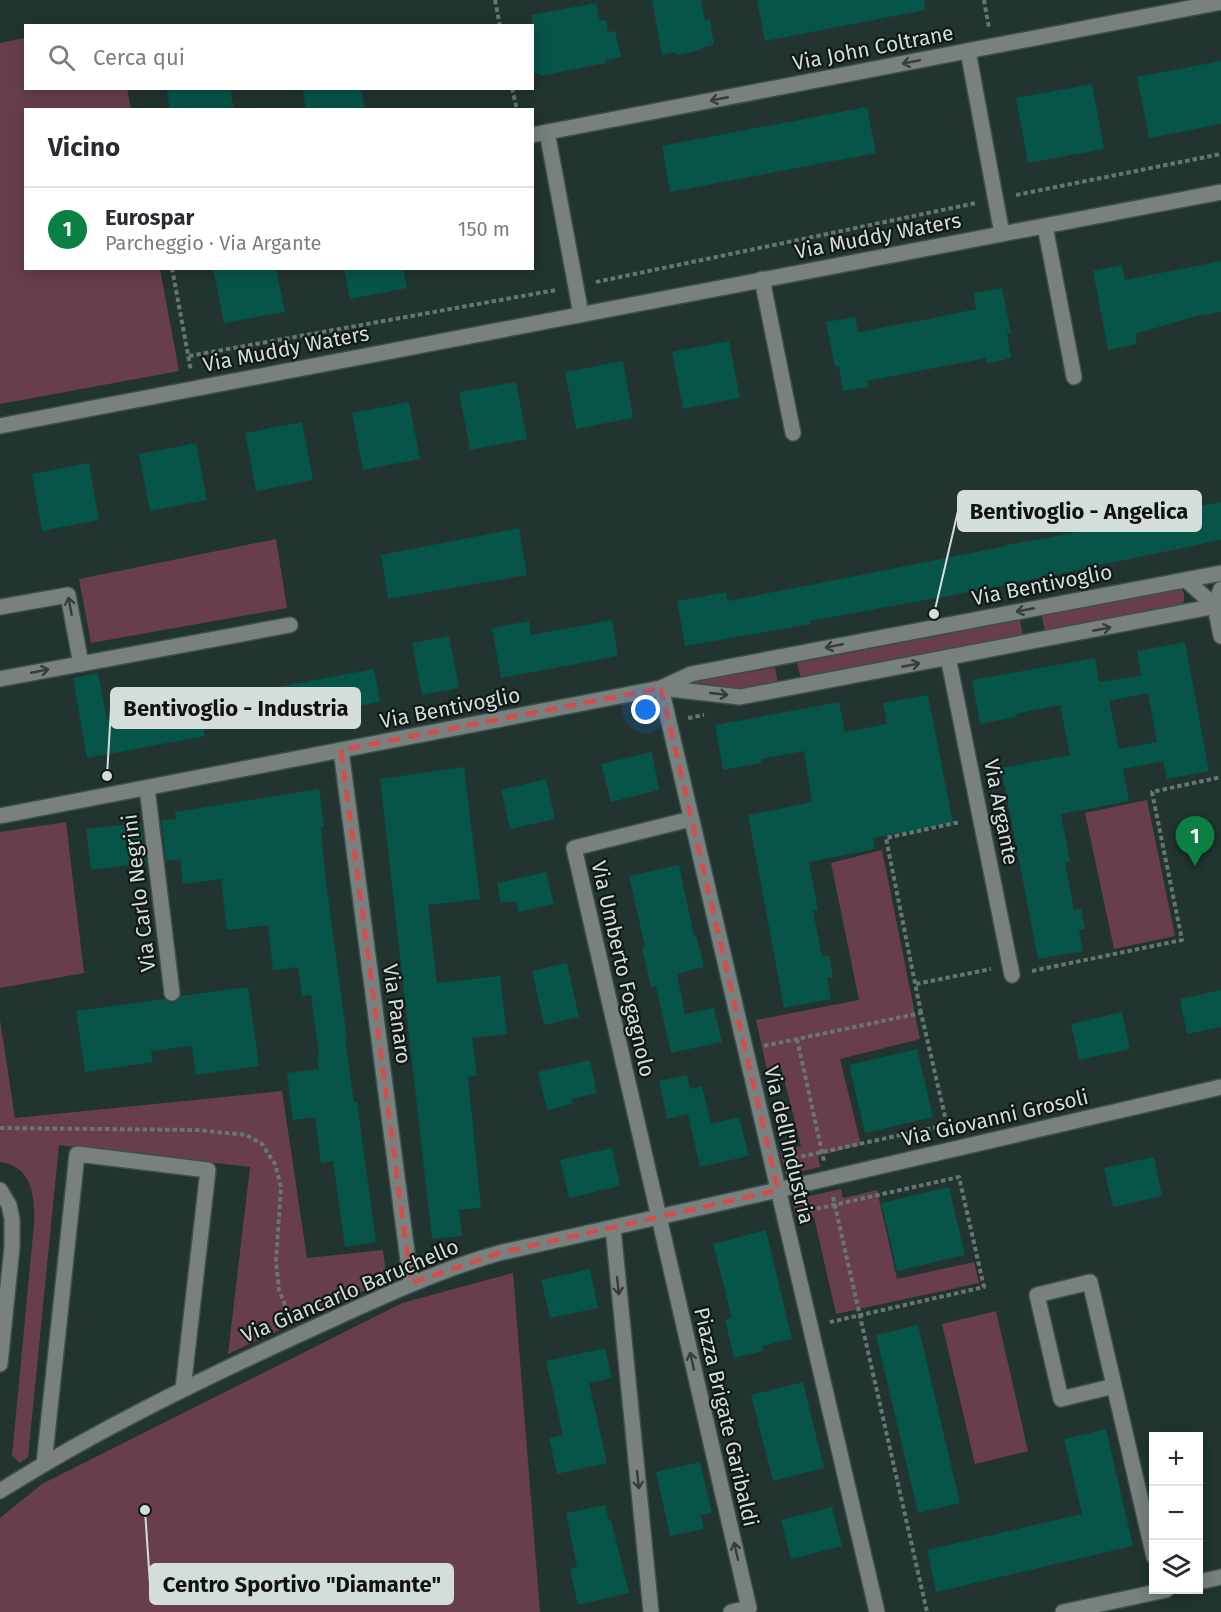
<!DOCTYPE html>
<html lang="it">
<head>
<meta charset="utf-8">
<style>
	:root { --surface:#fff; --page:#f7f7f7; --text:#2b2b33; --muted:#7c7c81; --line:#e1e1e2; --accent:#0b8043 }
	body { margin:0; font-family:"Fira Sans",sans-serif; background:var(--page); color:var(--text) }
	.controls { position:absolute; right:18px; bottom:18px; display:grid; overflow:hidden; border-radius:0px; box-shadow:0 3px 15px #0003 }
	.controls button { width:54px; height:54px; display:grid; place-items:center; padding:0; border:0; border-bottom:2px solid var(--line); background:var(--surface); color:var(--text); font:30px sans-serif }
	.you { position:absolute; left:646px; top:710px; width:21px; height:21px; margin:-15px; border:4px solid #fff; border-radius:50%; background:#1a73e8; box-shadow:0 0 0 9px #1a73e833 }
	.badge { display:grid; place-items:center; width:39px; height:39px; border-radius:50%; background:var(--accent); color:#fff; font-size:20px; font-weight:700 }
	.pin { position:absolute; translate:-50% -50px; filter:drop-shadow(0 2px 3px #0008) }
	.pin::after { content:''; position:absolute; top:32px; width:21px; height:18px; background:inherit; clip-path:polygon(0 0,100% 0,50% 100%) }
	.list { margin:0; padding:0; list-style:none }
	h2 { display:flex; justify-content:space-between; align-items:center; height:78px; margin:0; padding:0 24px; font-size:26px }
	h2 small { font-size:20px; font-weight:400; color:var(--muted) }
	.list li { display:grid; grid-template-columns:39px 1fr auto; gap:18px; align-items:center; box-sizing:border-box; height:84px; padding:0 24px; border-top:2px solid var(--line) }
	.list b { display:block; font-size:22px; white-space:nowrap }
	.list p { margin:0; font-size:20px; white-space:nowrap; color:var(--muted) }
	.list em { font-size:20px; font-style:normal; color:var(--muted) }
	.icon { flex:none; width:33px; height:33px; fill:none; stroke:currentColor; stroke-width:2; stroke-linecap:round; stroke-linejoin:round }
	.map { position:relative; flex:none; width:1221px; height:1612px; overflow:hidden }
	.search { position:absolute; background:var(--surface); box-shadow:0 3px 15px #0003; left:24px; top:24px; width:510px; height:66px; display:flex; align-items:center; gap:15px; box-sizing:border-box; padding:0 21px; border-radius:0px; color:var(--muted); font-size:22px }
	.panel { position:absolute; background:var(--surface); box-shadow:0 3px 15px #0003; left:24px; top:108px; width:510px; height:162px; border-radius:0px }
	.map>svg:first-child { display:block }
</style>
</head>
<body>
<div class="map">
<svg width="1221" height="1612" viewBox="0 0 1221 1612">
	<rect width="100%" height="100%" fill="#21342f"/>
	<g fill="#683e4c">
		<path d="M25,38L26,88L127,89L131,109L26,110V268L160,269L179,371L0,404V43Z"/>
		<path d="M276,539L287,608L91,643L79,579Z"/>
		<path d="M1171,588H1181L1184,593V601L1181,604L1045,631L1041,613Z"/>
		<path d="M1020,620L1023,636L801,679L797,663Z"/>
		<path d="M775,668L778,683L739,689L687,682Z"/>
		<path d="M1147,800L1175,936L1114,949L1085,813Z"/>
		<path d="M66,822L84,973L0,988V832Z"/>
		<path d="M882,850L920,1039L840,1059L861,1145L818,1156L820,1167L786,1175L780,1151L801,1146L781,1067L767,1070L756,1020L859,1000L831,863Z"/>
		<path d="M0,1020L15,1118L282,1091L307,1258L383,1250L387,1280L228,1354L250,1167L59,1145L28,1457L20,1463L12,1456L34,1224C35,1198 33,1166 0,1162Z"/>
		<path d="M841,1189L843,1198L877,1190L897,1279L974,1262L979,1283L836,1314L814,1217L797,1220L792,1200Z"/>
		<path d="M513,1273L540,1612H0V1518L42,1484L402,1303Z"/>
		<path d="M996,1311L1028,1451L975,1464L942,1324Z"/>
	</g>
	<g fill="#075448" fill-rule="evenodd">
		<path d="M652,0H701L705,21L710,20L714,45L700,48L701,50L677,55L676,52L662,55Z"/>
		<path d="M757,0H924L925,10L765,41Z"/>
		<path d="M596,3L600,21L606,20L608,32L615,31L621,57L606,60V63L540,76L539,73L532,74V15Z"/>
		<path d="M1221,61V124L1149,138L1137,77Z"/>
		<path d="M1092,84L1104,149L1028,163L1016,98Z"/>
		<path d="M166,88H230L234,110H170Z"/>
		<path d="M302,88H361L365,110H306Z"/>
		<path d="M867,107L876,153L670,192L662,146Z"/>
		<path d="M1221,261V312L1193,317L1135,334L1137,344L1108,350L1093,271L1122,265L1125,280Z"/>
		<path d="M213,268H276L285,312L224,323Z"/>
		<path d="M344,268H403L407,288L350,299Z"/>
		<path d="M1002,288L1011,333H1007L1011,358L987,364L986,358L867,381L868,387L843,391L839,366L835,367L826,322L855,317L858,332L934,318L976,309L973,293Z"/>
		<path d="M729,341L740,398L683,409L672,352Z"/>
		<path d="M623,361L633,418L576,429L565,372Z"/>
		<path d="M516,382L527,439L470,450L459,392Z"/>
		<path d="M409,402L420,459L363,470L352,413Z"/>
		<path d="M302,422L313,480L256,491L245,433Z"/>
		<path d="M196,443L207,500L150,511L139,454Z"/>
		<path d="M89,463L99,520L42,531L32,474Z"/>
		<path d="M1221,502V540L981,590L810,621L811,624L685,646L677,601L726,592L728,601L1007,546V545L1089,530V527Z"/>
		<path d="M519,528L527,575L388,599L381,555Z"/>
		<path d="M612,620L618,656L501,678L492,628L529,621L531,635Z"/>
		<path d="M449,636L459,688L422,695L412,643Z"/>
		<path d="M1185,642L1209,771L1167,779L1163,761L1123,769L1129,801L1061,814L1070,861L1065,862L1074,910L1081,909L1085,929L1079,930L1083,951L1038,959L1001,768L1070,755L1060,705L1016,714L1017,717L980,724L972,680L1095,658L1099,682L1141,676L1137,651ZM1148,693L1157,742L1119,749L1109,701Z"/>
		<path d="M374,669L380,702L258,725L252,692Z"/>
		<path d="M98,673L107,720L199,703L205,736L87,758L73,678Z"/>
		<path d="M928,695L953,823L873,838L875,849L809,862L818,910H813L822,957L829,955L833,977L827,978L831,999L784,1008L748,815L812,802L804,751L761,759V763L723,770L715,725L839,702L845,732L887,724L883,703Z"/>
		<path d="M652,752L659,790L611,802L601,764Z"/>
		<path d="M464,767L480,899L428,905L437,983L500,976L507,1034L472,1038L477,1076L468,1077L481,1208L459,1210L462,1236L432,1239L380,779Z"/>
		<path d="M546,779L555,819L510,829L501,790Z"/>
		<path d="M319,789L324,826L321,827L325,874L347,1039H345L354,1102H357L376,1242L345,1247L333,1161L321,1163L315,1117L293,1120L287,1073L319,1069L317,1057L319,1056L311,995L302,996L298,967L273,970L268,925L227,930L221,879L183,884L180,859L166,861L161,820L176,819L175,812Z"/>
		<path d="M141,823L146,863L91,870L86,829Z"/>
		<path d="M679,865L694,936L696,935L704,967L677,974L685,1014L714,1008L722,1042L671,1053L656,986L651,987L642,948L645,947L629,876Z"/>
		<path d="M546,872L554,904L518,912L516,901L501,903L497,883Z"/>
		<path d="M567,963L579,1017L544,1025L532,971Z"/>
		<path d="M248,987L259,1066L196,1075L192,1046L151,1051L153,1062L85,1072L76,1011L164,999L169,1002L174,1003L181,996Z"/>
		<path d="M1221,990V1027L1187,1034L1180,999Z"/>
		<path d="M1122,1012L1130,1049L1079,1060L1071,1024Z"/>
		<path d="M917,1049L933,1117L865,1133L849,1065Z"/>
		<path d="M590,1060L597,1093L571,1099L573,1104L547,1110L538,1072Z"/>
		<path d="M687,1075L690,1089L702,1086L711,1124L739,1117L749,1156L700,1167L688,1114L667,1119L659,1081Z"/>
		<path d="M612,1148L620,1186L569,1198L560,1160Z"/>
		<path d="M1154,1157L1162,1196L1113,1207L1104,1168Z"/>
		<path d="M949,1187L965,1255L897,1271L881,1203Z"/>
		<path d="M766,1230L792,1339L762,1346L763,1351L734,1358L725,1320L732,1318L713,1244Z"/>
		<path d="M590,1269L598,1308L550,1318L541,1280Z"/>
		<path d="M918,1325L960,1503L918,1513L876,1335Z"/>
		<path d="M605,1348L612,1378L589,1383L607,1463L557,1474L549,1438L563,1435L546,1361Z"/>
		<path d="M803,1382L824,1468L773,1481L751,1395Z"/>
		<path d="M1106,1429L1133,1546L936,1592L927,1550L1082,1514L1064,1439Z"/>
		<path d="M700,1462L712,1513L701,1515L704,1529L670,1536L656,1472Z"/>
		<path d="M605,1505L609,1521L611,1520L629,1593L578,1605L570,1569L577,1567L566,1513Z"/>
		<path d="M832,1507L842,1546L791,1559L781,1520Z"/>
	</g>
	<g fill="none" stroke-linecap="round" stroke-linejoin="round">
		<g stroke="#3d4f4b" stroke-width="18">
			<g id="minor">
				<path d="M968,51L1002,234"/>
				<path d="M547,132L581,314"/>
				<path d="M532,135L1221,2"/>
				<path d="M1045,226L1074,377"/>
				<path d="M762,279L793,433"/>
				<path d="M0,426L1221,192"/>
				<path d="M1186,580L1215,606"/>
				<path d="M1221,589L1215,606L1221,636"/>
				<path d="M0,607L68,595L81,664"/>
				<path d="M948,657L1012,975"/>
				<path d="M0,679L290,625"/>
				<path d="M661,688L877,1612"/>
				<path d="M661,688L740,697L1221,605"/>
				<path d="M341,750L411,1283"/>
				<path d="M147,788L172,993"/>
				<path d="M0,816L661,688L691,674L1221,573"/>
				<path d="M691,819L574,848L749,1608L731,1612"/>
				<path d="M0,1190L9,1205L12,1219V1247L0,1364"/>
				<path d="M613,1228L651,1612"/>
				<path d="M1114,1386L1061,1399L1037,1295L1090,1282L1154,1557"/>
				<path d="M44,1464L77,1154L208,1170L183,1389"/>
				<path d="M0,1491C95,1431 196,1382 298,1335C364,1305 429,1273 499,1253L778,1190L1221,1087"/>
				<path d="M1198,1582L1221,1577"/>
				<path d="M1063,1612L1166,1590"/>
			</g>
		</g>
		<g stroke="#667672" stroke-width="4" stroke-dasharray="4.5 3" stroke-linecap="butt">
			<path d="M495,0L500,26"/>
			<path d="M984,0L989,28"/>
			<path d="M512,88L517,110"/>
			<path d="M1016,195L1221,154"/>
			<path d="M172,268L191,371"/>
			<path d="M596,282L976,203"/>
			<path d="M189,356L556,290"/>
			<path d="M688,718L704,715"/>
			<path d="M1032,971L1182,940L1152,792L1221,777"/>
			<path d="M916,984L991,969"/>
			<path d="M921,1013L886,838L960,822"/>
			<path d="M797,1039L824,1161"/>
			<path d="M764,1046L921,1013L947,1125L790,1159"/>
			<path d="M0,1128L197,1130L246,1135L262,1144L275,1164L281,1187L276,1261L279,1290L290,1318"/>
			<path d="M833,1197L927,1612"/>
			<path d="M802,1212L959,1177L984,1287L830,1322"/>
		</g>
		<use href="#minor" stroke="#78817e" stroke-width="15"/>
	</g>
	<defs><path id="oneway-shaft" d="M-6 0H5M1.5-3L5.5 0L1.5 3" fill="none" stroke-width="1.6" stroke-linecap="round" stroke-linejoin="round" transform="scale(1.5)"/></defs>
	<g stroke="#353d3b">
		<use href="#oneway-shaft" transform="translate(911 62) rotate(169)"/>
		<use href="#oneway-shaft" transform="translate(719 99) rotate(169)"/>
		<use href="#oneway-shaft" transform="translate(70 606) rotate(-101)"/>
		<use href="#oneway-shaft" transform="translate(1025 610) rotate(169)"/>
		<use href="#oneway-shaft" transform="translate(1102 629) rotate(-11)"/>
		<use href="#oneway-shaft" transform="translate(834 646) rotate(169)"/>
		<use href="#oneway-shaft" transform="translate(911 665) rotate(-11)"/>
		<use href="#oneway-shaft" transform="translate(40 671) rotate(-11)"/>
		<use href="#oneway-shaft" transform="translate(719 694) rotate(6)"/>
		<use href="#oneway-shaft" transform="translate(618 1286) rotate(84)"/>
		<use href="#oneway-shaft" transform="translate(692 1361) rotate(-103)"/>
		<use href="#oneway-shaft" transform="translate(638 1480) rotate(84)"/>
		<use href="#oneway-shaft" transform="translate(736 1551) rotate(-103)"/>
	</g>
	<path fill="none" stroke="#d54c4c" stroke-width="4.5" stroke-dasharray="12 8" stroke-linejoin="round" d="M661,688L778,1190L499,1253L411,1283L341,750Z"/>
	<g text-anchor="middle" stroke-width="4.5" stroke-linejoin="round" paint-order="stroke">
		<g font-size="21" fill="#d3dedb" stroke="#111917">
			<text transform="translate(873 48) rotate(-11)" y="7">Via John Coltrane</text>
			<text transform="translate(878 236) rotate(-11)" y="7">Via Muddy Waters</text>
			<text transform="translate(286 349) rotate(-11)" y="7">Via Muddy Waters</text>
			<text transform="translate(1042 585) rotate(-11)" y="7">Via Bentivoglio</text>
			<text transform="translate(450 708) rotate(-11)" y="7">Via Bentivoglio</text>
			<text transform="translate(1001 812) rotate(79)" y="7">Via Argante</text>
			<text transform="translate(139 893) rotate(-97)" y="7">Via Carlo Negrini</text>
			<text transform="translate(623 969) rotate(77)" y="7">Via Umberto Fogagnolo</text>
			<text transform="translate(397 1014) rotate(82)" y="7">Via Panaro</text>
			<text transform="translate(995 1118) rotate(-13)" y="7">Via Giovanni Grosoli</text>
			<text transform="translate(789 1145) rotate(77)" y="7">Via dell'Industria</text>
			<text transform="translate(350 1291) rotate(-23)" y="7">Via Giancarlo Baruchello</text>
			<text transform="translate(726 1417) rotate(77)" y="7">Piazza Brigate Garibaldi</text>
		</g>
	</g>
	<path fill="none" stroke="#d3dedb" stroke-width="2" d="M934 614L958 511M107 776L111 708M145 1510L150 1584"/>
	<g fill="#d3dedb" stroke="#111917" stroke-width="2">
		<circle cx="934" cy="614" r="6"/>
		<circle cx="107" cy="776" r="6"/>
		<circle cx="145" cy="1510" r="6"/>
	</g>
	<g fill="#d3dedb" stroke="#d3dedb" stroke-width="2">
		<rect x="958" y="491" width="243" height="40" rx="6"/>
		<rect x="111" y="688" width="249" height="40" rx="6"/>
		<rect x="150" y="1564" width="303" height="40" rx="6"/>
	</g>
	<g font-size="22" text-anchor="middle" font-weight="bold" fill="#111">
		<text x="1079" y="519">Bentivoglio - Angelica</text>
		<text x="236" y="716">Bentivoglio - Industria</text>
		<text x="302" y="1592">Centro Sportivo "Diamante"</text>
	</g>
</svg>
<div class="controls">
<button>+</button>
<button>−</button>
<button><svg class="icon" aria-label="layers" viewBox="0 0 24 24"><path d="M12 4l9 5-9 5-9-5zM3 14l9 5 9-5"/></svg></button>
</div>
<div class="you"></div>
<div class="pin badge" style="left:1195px;top:866px">1</div>
<div class="search"><svg class="icon" aria-label="search" viewBox="0 0 24 24"><circle cx="10" cy="10" r="6"/><path d="M15 15l6 6"/></svg>Cerca qui</div>
<section class="panel">
<h2>Vicino<small></small></h2>
<ul class="list">
<li><span class="badge">1</span><div><b>Eurospar</b><p>Parcheggio · Via Argante</p></div><em>150 m</em></li>
</ul>
</section>
</div>
</body>
</html>
